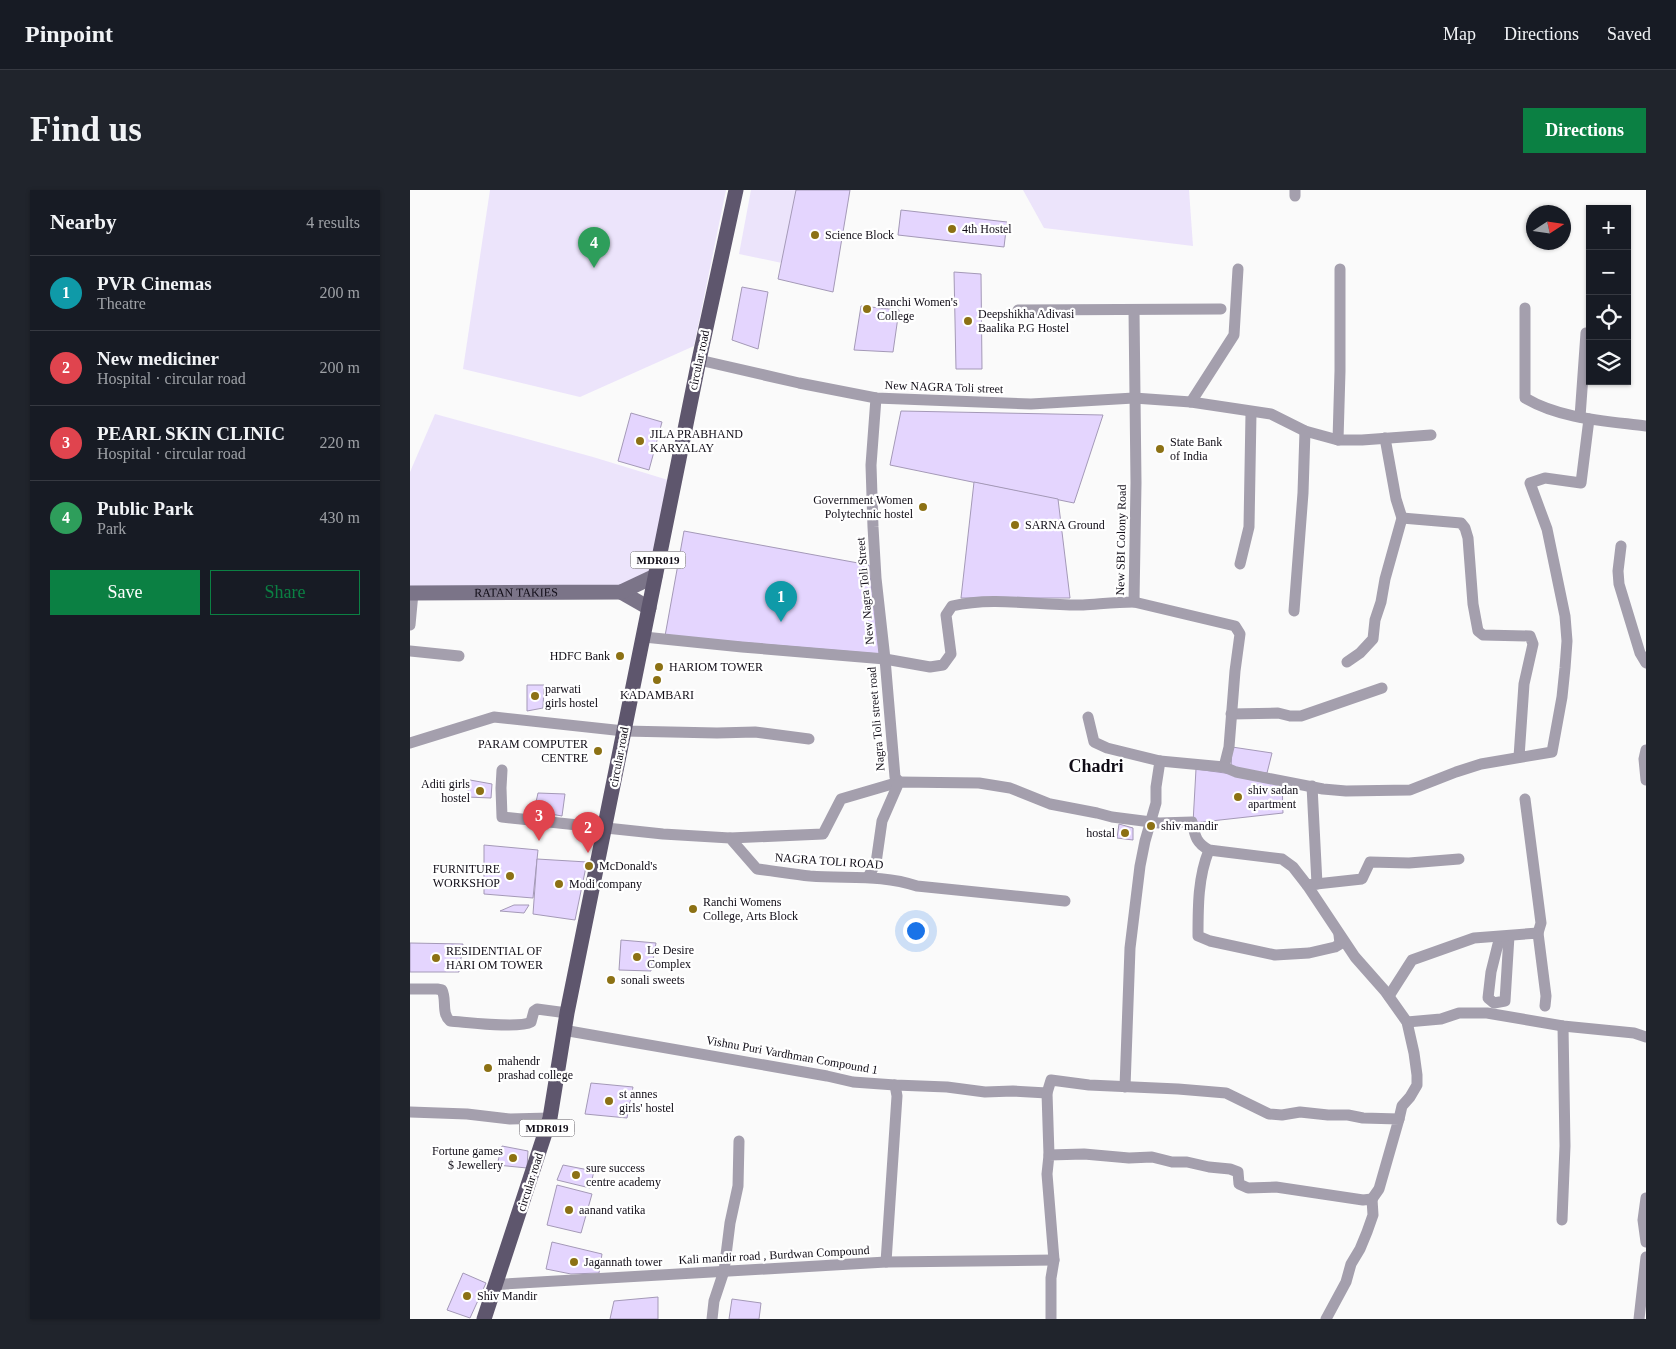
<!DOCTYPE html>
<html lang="en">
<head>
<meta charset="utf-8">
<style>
	:root { --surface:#171b24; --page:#20242c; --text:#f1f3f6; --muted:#9ea1a6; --line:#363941; --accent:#0b8043 }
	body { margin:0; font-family:"Times New Roman",serif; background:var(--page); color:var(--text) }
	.controls { position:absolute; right:15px; top:15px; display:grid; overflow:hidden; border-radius:0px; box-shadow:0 1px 4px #0004 }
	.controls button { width:45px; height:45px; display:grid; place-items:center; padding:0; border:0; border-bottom:1px solid var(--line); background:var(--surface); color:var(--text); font:25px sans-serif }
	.compass { position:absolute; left:1116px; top:15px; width:45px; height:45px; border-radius:50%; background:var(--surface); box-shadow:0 1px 4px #0004; rotate:78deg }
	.you { position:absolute; left:505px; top:740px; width:18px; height:18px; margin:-12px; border:4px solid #fff; border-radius:50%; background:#1a73e8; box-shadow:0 0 0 8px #1a73e833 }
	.badge { display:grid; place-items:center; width:32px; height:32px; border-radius:50%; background:var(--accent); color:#fff; font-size:16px; font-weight:700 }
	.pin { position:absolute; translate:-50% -41px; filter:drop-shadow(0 1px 2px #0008) }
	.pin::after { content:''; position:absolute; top:26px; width:18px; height:15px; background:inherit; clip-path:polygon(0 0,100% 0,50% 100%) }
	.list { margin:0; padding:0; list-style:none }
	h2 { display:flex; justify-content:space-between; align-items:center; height:65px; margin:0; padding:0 20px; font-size:21px }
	h2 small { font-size:16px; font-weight:400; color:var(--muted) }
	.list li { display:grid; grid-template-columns:32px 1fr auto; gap:15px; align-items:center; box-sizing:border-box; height:75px; padding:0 20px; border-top:1px solid var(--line) }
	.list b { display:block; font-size:19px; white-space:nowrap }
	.list p { margin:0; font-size:16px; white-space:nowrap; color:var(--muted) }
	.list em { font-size:16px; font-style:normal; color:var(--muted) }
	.actions { display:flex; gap:10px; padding:15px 20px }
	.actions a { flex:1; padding:11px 0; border:1px solid var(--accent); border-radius:0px; text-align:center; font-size:18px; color:var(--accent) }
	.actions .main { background:var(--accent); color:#fff }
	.icon { flex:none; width:28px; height:28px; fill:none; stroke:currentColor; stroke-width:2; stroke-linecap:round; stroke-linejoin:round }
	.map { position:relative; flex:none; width:1236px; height:1129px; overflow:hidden; border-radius:0px }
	header { display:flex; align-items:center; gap:30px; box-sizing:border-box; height:70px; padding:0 25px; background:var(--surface); border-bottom:1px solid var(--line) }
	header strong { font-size:24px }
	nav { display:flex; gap:28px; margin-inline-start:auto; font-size:18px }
	.intro { display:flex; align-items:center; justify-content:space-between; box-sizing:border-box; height:120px; padding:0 30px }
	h1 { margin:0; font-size:35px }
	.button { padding:12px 22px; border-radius:0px; background:var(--accent); color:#fff; font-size:18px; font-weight:700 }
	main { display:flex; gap:30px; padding:0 30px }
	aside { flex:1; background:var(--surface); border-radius:0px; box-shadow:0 1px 4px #0004 }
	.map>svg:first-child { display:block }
</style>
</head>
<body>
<header>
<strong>Pinpoint</strong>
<nav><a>Map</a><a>Directions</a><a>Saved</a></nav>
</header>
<div class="intro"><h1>Find us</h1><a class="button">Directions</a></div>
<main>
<aside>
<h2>Nearby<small>4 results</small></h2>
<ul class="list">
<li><span class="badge" style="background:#0f9aa8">1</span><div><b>PVR Cinemas</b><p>Theatre</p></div><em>200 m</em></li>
<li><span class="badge" style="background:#e0444e">2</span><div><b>New mediciner</b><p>Hospital · circular road</p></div><em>200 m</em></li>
<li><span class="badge" style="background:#e0444e">3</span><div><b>PEARL SKIN CLINIC</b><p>Hospital · circular road</p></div><em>220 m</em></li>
<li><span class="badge" style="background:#2e9e5b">4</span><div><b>Public Park</b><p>Park</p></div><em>430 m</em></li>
</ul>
<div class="actions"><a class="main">Save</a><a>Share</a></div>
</aside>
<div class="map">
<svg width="1236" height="1129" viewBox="0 0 1236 1129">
	<rect width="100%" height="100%" fill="#fafafa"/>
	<g fill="#ece4fb">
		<path d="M80,0H316L284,156L170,207L53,179Z"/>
		<path d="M341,0H386L372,73L329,64Z"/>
		<path d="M613,0H779L783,56L634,38Z"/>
		<path d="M25,224L183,267L258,290L244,383L214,397L0,398V282Z"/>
	</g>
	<g fill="#e4d5fe" stroke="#a499b7">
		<path d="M386,0H440L423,102L368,89Z"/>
		<path d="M491,20L597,32L594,57L488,45Z"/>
		<path d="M544,82L571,84L572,179H546Z"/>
		<path d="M332,97L358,102L348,159L322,150Z"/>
		<path d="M451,116L489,120L483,162L444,160Z"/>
		<path d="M491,221L693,225L664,313L480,275Z"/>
		<path d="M221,223L252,232L239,280L208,271Z"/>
		<path d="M564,292L648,309L660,408H551Z"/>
		<path d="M274,341L459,375L469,464L255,446Z"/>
		<path d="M117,495H134L133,518L117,521Z"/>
		<path d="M822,557L862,563L857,583L821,579Z"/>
		<path d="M786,579L872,591L873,623L783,633Z"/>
		<path d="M60,590L82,594L81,608L57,607Z"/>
		<path d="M128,603L155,604L152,626L124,621Z"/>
		<path d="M709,634L723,638V650L707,648Z"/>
		<path d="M74,655L128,660L123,708L74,704Z"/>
		<path d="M127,669L177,672L165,730L123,724Z"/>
		<path d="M104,715H119L114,723L90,721Z"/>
		<path d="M211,750L246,753L241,781L209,780Z"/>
		<path d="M0,753L53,754L49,782H0Z"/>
		<path d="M181,893L223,897L217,928L175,924Z"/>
		<path d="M92,956L118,961L117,978L87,975Z"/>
		<path d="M153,975L184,981L180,998L147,990Z"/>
		<path d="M147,995L182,1004L171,1043L137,1035Z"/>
		<path d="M142,1052L192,1064L189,1083L161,1084L136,1079Z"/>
		<path d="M53,1083L76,1093L60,1128L37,1120Z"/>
		<path d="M248,1107V1129H200L204,1111Z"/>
		<path d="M322,1109L351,1113L349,1129H319Z"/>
	</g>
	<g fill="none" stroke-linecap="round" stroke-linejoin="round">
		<g stroke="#a49fad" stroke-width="11">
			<path d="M885,0V6"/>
			<path d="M1115,118V208C1150,229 1196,231 1236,236"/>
			<path d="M608,120L811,119"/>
			<path d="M289,170L389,193L466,208L621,214L724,208L781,212L861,224L895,241L928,250H952L1021,245"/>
			<path d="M781,212L824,145L828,79"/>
			<path d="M1170,227L1176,143"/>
			<path d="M928,250L930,181V79"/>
			<path d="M992,328L1051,333L1055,338L1058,348L1063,414L1068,441L1073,445L1120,446L1123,454L1114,494L1109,567"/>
			<path d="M1211,356L1208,381L1209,394L1230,463L1236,473"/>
			<path d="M830,374L839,337L841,223"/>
			<path d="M884,421L893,303L895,241"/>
			<path d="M0,435L3,403"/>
			<path d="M234,447L332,457L475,469L520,477L533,475L541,464L536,425L542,416C585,406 629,416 673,415C690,414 706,412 724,412L726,293L724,120"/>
			<path d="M0,461L49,466"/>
			<path d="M937,472L950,463L963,449L965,430L971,412L975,389L992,328L986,309L975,248"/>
			<path d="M821,524L868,523L880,526H891L972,498"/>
			<path d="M678,527L684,552L697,558L750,571L814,577L819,557L825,481L830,444L825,436L724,412"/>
			<path d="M0,553L84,527L214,541L307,543L345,542L399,549"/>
			<path d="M1236,560L1234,569L1236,590"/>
			<path d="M814,577L826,582L913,599L936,601L1000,600L1046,582L1071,574L1142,562L1152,507L1155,478L1157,451L1155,426L1137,339L1120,293L1135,288L1171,293L1179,229"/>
			<path d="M92,580L91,598L92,627L253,644L320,648L347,679C364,681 382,684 400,686C436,689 472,684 507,696L655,711"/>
			<path d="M902,596L907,694"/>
			<path d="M1115,609L1131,733L1128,743"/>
			<path d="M320,648L413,644L431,609L489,592L485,587L475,469L466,388L463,337L461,275L466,208"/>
			<path d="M799,660C788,687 788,716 788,746L800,751L865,765L899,763L925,757L930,754L929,745"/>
			<path d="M458,687L466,673L472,631L489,592L569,593L600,598L640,614L687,623L702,627L749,633L782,632C785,646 786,653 799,660L872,669L883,677L897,695L945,767L975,801L997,832L1004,863L1007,885V895L1000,907L992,916L989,929"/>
			<path d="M897,695L952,689L960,672L999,673L1049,669"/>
			<path d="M1099,746L1095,811L1084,813L1078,808L1081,782L1088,754Z"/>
			<path d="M0,799H27L32,800C37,810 31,823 40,831C56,832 109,839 121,832L124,821L127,819L157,823"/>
			<path d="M979,806L1002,770L1064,748L1128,743L1136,806L1135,816"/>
			<path d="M997,832L1031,829L1049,823H1077L1153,836L1224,843L1236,847"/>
			<path d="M153,840L417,886L443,892L485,895L537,897L575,902L603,901L637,903"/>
			<path d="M715,897L720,758L730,676L735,651L746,613V597L750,571"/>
			<path d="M0,922L57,924L100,929L140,928"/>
			<path d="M639,965L637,903L641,890L679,895L768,899L816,903L859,924L872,925L890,922L918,925H938L953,928L989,929L969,999L962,1009"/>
			<path d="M1236,1008L1233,1030L1236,1052"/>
			<path d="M1152,1030L1155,956L1153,836"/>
			<path d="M476,1072L487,906L485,895"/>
			<path d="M86,1097L95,1094L476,1072L644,1070"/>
			<path d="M302,1129L304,1111L314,1081L320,1033L328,996L329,951"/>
			<path d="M641,1129V1088L644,1070L637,984L639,965L674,964L719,968L742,967L762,972H777L799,977L820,979L828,982L829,994L838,998L866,997L953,1010L962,1009L963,1025L957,1042L950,1059L941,1074L936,1092L916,1129"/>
			<path d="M1229,1129L1236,1067"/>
		</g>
		<g stroke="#7b7488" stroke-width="15">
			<path d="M211,402L239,418"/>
			<path id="s1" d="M0,403L211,402L245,386"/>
		</g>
		<path stroke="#5e566d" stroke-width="15" d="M74,1129L140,928L157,823L289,170L326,0"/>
	</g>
	<g fill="#8c7114" stroke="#fff" stroke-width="2">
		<circle cx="542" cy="39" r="5"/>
		<circle cx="405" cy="45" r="5"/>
		<circle cx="457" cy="119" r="5"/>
		<circle cx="558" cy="131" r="5"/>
		<circle cx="230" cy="251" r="5"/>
		<circle cx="750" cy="259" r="5"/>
		<circle cx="513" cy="317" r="5"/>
		<circle cx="605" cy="335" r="5"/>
		<circle cx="210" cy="466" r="5"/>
		<circle cx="249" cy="477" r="5"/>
		<circle cx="247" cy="490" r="5"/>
		<circle cx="125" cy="506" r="5"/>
		<circle cx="188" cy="561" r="5"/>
		<circle cx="70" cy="601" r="5"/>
		<circle cx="828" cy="607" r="5"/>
		<circle cx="741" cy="636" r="5"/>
		<circle cx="715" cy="643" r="5"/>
		<circle cx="179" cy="676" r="5"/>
		<circle cx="100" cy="686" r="5"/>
		<circle cx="149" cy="694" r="5"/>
		<circle cx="283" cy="719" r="5"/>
		<circle cx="227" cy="767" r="5"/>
		<circle cx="26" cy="768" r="5"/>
		<circle cx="201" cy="790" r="5"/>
		<circle cx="78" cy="878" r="5"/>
		<circle cx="199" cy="911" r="5"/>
		<circle cx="103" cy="968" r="5"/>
		<circle cx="166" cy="985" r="5"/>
		<circle cx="159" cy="1020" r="5"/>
		<circle cx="164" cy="1072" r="5"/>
		<circle cx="57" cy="1106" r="5"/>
	</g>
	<g text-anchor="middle" stroke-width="4.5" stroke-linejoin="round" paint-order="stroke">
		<g fill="#fff" stroke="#58555c" stroke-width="1">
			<rect x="220.5" y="361.5" width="55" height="17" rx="4"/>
			<rect x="109.5" y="929.5" width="55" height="17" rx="4"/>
		</g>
		<g font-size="11" font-weight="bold" fill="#100c16">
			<text x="248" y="374">MDR019</text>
			<text x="137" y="942">MDR019</text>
		</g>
		<g font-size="12" fill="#100c16" stroke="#fff" text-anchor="start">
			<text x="552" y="43">4th Hostel</text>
			<text x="415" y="49">Science Block</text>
			<text x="467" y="116">Ranchi Women's<tspan x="467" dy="14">College</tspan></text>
			<text x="568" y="128">Deepshikha Adivasi<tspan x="568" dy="14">Baalika P.G Hostel</tspan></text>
			<text x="240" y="248">JILA PRABHAND<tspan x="240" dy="14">KARYALAY</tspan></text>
			<text x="760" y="256">State Bank<tspan x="760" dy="14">of India</tspan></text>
			<text x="503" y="314" text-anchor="end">Government Women<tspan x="503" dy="14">Polytechnic hostel</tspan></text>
			<text x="615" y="339">SARNA Ground</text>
			<text x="200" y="470" text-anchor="end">HDFC Bank</text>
			<text x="259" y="481">HARIOM TOWER</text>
			<text x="135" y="503">parwati<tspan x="135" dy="14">girls hostel</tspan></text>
			<text x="247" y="509" text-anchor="middle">KADAMBARI</text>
			<text x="178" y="558" text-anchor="end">PARAM COMPUTER<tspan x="178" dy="14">CENTRE</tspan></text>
			<text x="60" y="598" text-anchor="end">Aditi girls<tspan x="60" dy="14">hostel</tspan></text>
			<text x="838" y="604">shiv sadan<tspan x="838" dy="14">apartment</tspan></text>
			<text x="751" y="640">shiv mandir</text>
			<text x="705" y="647" text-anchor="end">hostal</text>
			<text x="189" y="680">McDonald's</text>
			<text x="90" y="683" text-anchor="end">FURNITURE<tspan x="90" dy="14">WORKSHOP</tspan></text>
			<text x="159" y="698">Modi company</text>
			<text x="293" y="716">Ranchi Womens<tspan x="293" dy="14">College, Arts Block</tspan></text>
			<text x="237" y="764">Le Desire<tspan x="237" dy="14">Complex</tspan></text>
			<text x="36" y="765">RESIDENTIAL OF<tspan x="36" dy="14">HARI OM TOWER</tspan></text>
			<text x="211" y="794">sonali sweets</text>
			<text x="88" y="875">mahendr<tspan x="88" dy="14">prashad college</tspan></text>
			<text x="209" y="908">st annes<tspan x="209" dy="14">girls' hostel</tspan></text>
			<text x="93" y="965" text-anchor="end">Fortune games<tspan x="93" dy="14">$ Jewellery</tspan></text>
			<text x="176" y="982">sure success<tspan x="176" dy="14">centre academy</tspan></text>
			<text x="169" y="1024">aanand vatika</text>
			<text x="174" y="1076">Jagannath tower</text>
			<text x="67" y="1110">Shiv Mandir</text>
		</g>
		<g font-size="12" fill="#100c16" stroke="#fff">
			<text transform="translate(289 170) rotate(-78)" y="4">circular road</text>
			<text transform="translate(534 197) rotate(2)" y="4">New NAGRA Toli street</text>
			<text transform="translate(711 350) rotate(-89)" y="4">New SBI Colony Road</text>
			<text transform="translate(455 401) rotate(-95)" y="4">New Nagra Toli Street</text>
			<text dy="4" stroke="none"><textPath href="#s1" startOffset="106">RATAN TAKIES</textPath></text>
			<text transform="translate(466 529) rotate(-95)" y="4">Nagra Toli street road</text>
			<text transform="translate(209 567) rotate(-79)" y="4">circular road</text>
			<text transform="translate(419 671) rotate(4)" y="4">NAGRA TOLI ROAD</text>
			<text transform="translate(382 865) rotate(10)" y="4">Vishnu Puri Vardhman Compound 1</text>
			<text transform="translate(120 992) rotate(-72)" y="4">circular road</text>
			<text transform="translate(364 1065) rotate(-3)" y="4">Kali mandir road , Burdwan Compound</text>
		</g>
		<g font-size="18" font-weight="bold" fill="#100c16" stroke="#fff">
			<text x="686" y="582">Chadri</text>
		</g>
	</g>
</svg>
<div class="controls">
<button>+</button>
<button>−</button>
<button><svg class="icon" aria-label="locate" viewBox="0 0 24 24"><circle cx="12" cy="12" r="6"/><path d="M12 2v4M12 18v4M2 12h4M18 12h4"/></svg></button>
<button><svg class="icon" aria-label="layers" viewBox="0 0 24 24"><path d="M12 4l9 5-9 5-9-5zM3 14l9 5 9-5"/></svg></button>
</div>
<svg class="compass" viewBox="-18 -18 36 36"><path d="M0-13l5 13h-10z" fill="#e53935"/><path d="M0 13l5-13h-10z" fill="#9ea1a6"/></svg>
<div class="you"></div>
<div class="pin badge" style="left:371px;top:432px;background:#0f9aa8">1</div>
<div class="pin badge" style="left:178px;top:663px;background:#e0444e">2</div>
<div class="pin badge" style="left:129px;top:651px;background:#e0444e">3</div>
<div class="pin badge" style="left:184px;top:78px;background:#2e9e5b">4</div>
</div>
</main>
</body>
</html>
